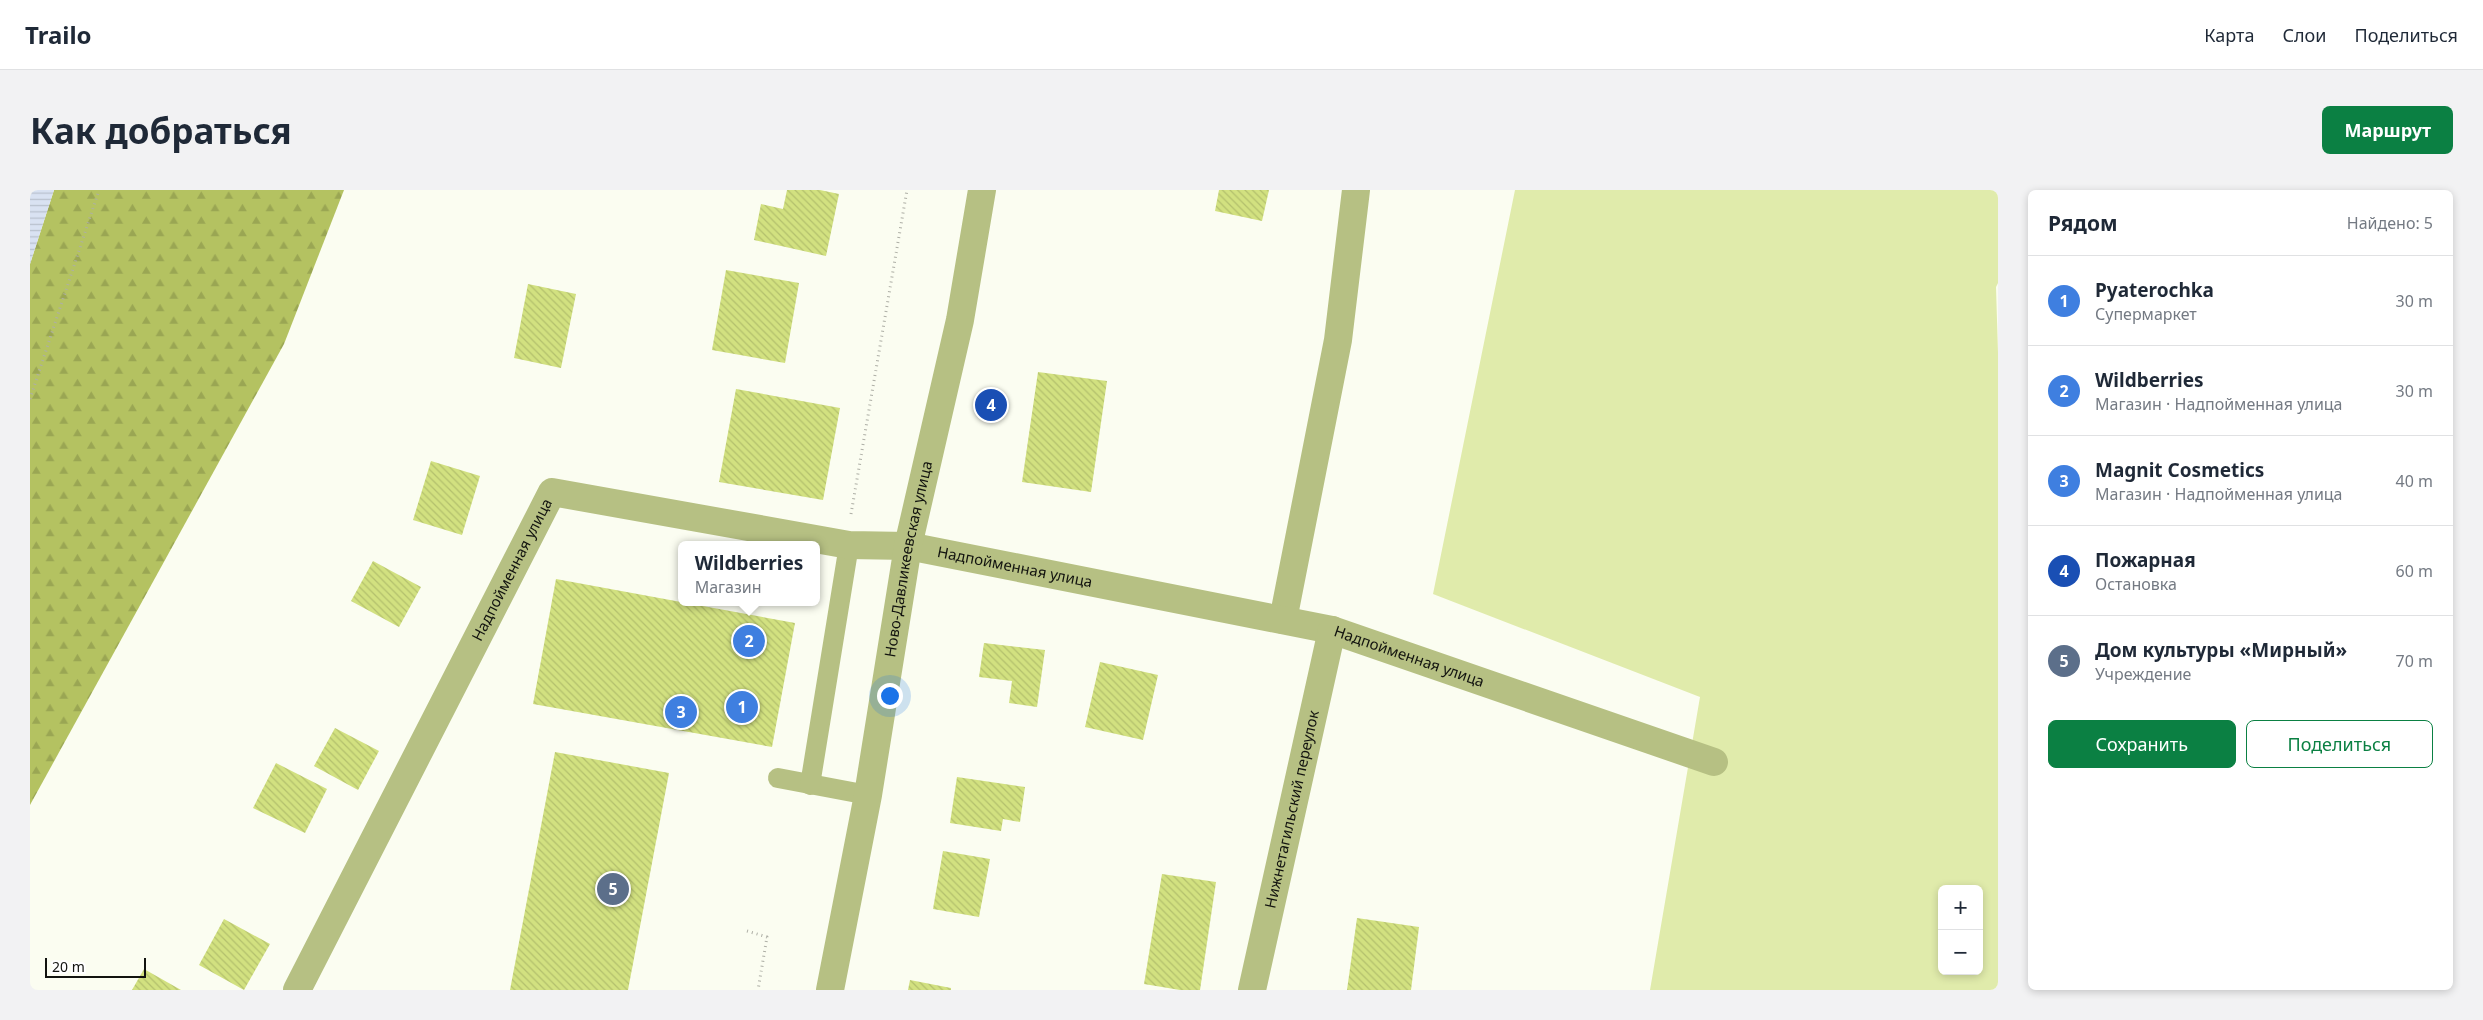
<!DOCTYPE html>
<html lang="ru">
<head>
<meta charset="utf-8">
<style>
	:root { --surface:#fff; --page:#f2f2f3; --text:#1f2937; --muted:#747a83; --line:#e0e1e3; --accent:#0b8043 }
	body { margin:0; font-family:"Noto Sans",sans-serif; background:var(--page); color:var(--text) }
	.controls { position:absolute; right:15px; bottom:15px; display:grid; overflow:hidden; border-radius:8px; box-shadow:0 2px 8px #0003 }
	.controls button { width:45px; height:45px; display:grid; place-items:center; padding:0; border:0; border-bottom:1px solid var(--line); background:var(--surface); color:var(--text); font:25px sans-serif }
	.scale { position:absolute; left:15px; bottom:12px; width:101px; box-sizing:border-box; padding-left:5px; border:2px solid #12130f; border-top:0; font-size:14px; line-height:18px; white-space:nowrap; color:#12130f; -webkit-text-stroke:4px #fff; paint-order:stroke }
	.you { position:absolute; left:859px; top:505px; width:18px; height:18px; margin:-12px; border:4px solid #fff; border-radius:50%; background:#1a73e8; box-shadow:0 0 0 8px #1a73e833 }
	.badge { display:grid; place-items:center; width:32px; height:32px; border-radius:50%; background:var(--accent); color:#fff; font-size:16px; font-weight:700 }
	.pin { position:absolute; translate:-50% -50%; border:2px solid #fff; box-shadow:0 1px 5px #0006 }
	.popup { position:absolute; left:648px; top:351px; width:142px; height:65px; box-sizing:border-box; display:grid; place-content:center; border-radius:8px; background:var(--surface); filter:drop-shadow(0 1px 4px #0005); font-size:16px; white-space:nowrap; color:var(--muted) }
	.popup b { font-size:19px; color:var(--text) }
	.popup::after { content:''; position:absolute; left:50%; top:100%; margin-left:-10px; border:10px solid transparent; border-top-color:var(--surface) }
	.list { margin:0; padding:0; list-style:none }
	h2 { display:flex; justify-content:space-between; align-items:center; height:65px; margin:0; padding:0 20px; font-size:21px }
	h2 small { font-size:16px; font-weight:400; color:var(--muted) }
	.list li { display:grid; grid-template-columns:32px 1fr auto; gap:15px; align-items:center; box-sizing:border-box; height:90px; padding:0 20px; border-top:1px solid var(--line) }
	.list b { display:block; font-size:19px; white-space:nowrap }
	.list p { margin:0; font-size:16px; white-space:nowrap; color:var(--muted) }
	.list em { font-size:16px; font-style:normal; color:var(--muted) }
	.actions { display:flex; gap:10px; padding:15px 20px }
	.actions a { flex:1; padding:11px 0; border:1px solid var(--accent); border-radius:8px; text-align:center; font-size:18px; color:var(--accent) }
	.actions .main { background:var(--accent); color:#fff }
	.map { position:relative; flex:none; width:1968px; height:800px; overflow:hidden; border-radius:8px }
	header { display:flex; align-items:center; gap:30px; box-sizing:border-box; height:70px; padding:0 25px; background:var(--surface); border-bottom:1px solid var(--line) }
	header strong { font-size:24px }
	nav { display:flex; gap:28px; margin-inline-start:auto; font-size:18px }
	.intro { display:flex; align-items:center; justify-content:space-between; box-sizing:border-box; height:120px; padding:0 30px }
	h1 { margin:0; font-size:35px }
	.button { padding:12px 22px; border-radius:8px; background:var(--accent); color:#fff; font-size:18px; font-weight:700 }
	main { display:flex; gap:30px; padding:0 30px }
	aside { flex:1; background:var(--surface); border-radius:8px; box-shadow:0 2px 8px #0003 }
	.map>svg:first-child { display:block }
</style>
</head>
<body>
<header>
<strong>Trailo</strong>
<nav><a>Карта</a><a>Слои</a><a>Поделиться</a></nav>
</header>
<div class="intro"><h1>Как добраться</h1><a class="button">Маршрут</a></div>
<main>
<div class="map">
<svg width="1968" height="800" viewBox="0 0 1968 800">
	<defs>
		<pattern id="forest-firs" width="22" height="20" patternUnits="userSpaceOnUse" patternTransform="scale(1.25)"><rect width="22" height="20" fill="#b4c261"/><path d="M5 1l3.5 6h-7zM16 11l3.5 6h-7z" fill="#9aa653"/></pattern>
		<pattern id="water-rules" width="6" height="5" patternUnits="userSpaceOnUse" patternTransform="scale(1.25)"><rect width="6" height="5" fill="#d9e2f2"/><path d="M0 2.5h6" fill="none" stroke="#b9c1ce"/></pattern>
		<pattern id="building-back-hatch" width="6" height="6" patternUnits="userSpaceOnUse" patternTransform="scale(1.25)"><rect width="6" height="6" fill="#d2e180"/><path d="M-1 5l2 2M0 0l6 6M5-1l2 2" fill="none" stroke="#b3c06d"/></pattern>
	</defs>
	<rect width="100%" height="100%" fill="#fbfdf1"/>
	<path fill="url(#forest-firs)" d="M24,0H314L254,154L0,615V74Z"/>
	<path fill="#e0ebab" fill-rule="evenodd" d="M1485,0H1968V93L1966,97L1968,163V800H1620L1670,507L1403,404ZM1912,699H1949V781H1912Z"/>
	<path fill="url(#water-rules)" d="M0,0H24L0,74Z"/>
	<g fill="url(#building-back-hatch)">
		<path d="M757,0H790L809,4L796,66L724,50L731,14L753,19Z"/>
		<path d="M1189,0H1239L1232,31L1185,21Z"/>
		<path d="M696,80L769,93L755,173L682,160Z"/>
		<path d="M498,94L546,104L531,178L484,168Z"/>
		<path d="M1008,182L1077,191L1061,302L992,292Z"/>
		<path d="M706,199L810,218L793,310L689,292Z"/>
		<path d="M401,271L450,286L432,345L383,330Z"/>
		<path d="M343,371L391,397L369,437L321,411Z"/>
		<path d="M526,389L765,433L742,557L503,514Z"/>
		<path d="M954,453L1015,460L1007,517L979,513L982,491L949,487Z"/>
		<path d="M1070,472L1128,485L1113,550L1055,537Z"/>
		<path d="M305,538L349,561L328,600L284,576Z"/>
		<path d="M525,562L639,583L598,800H480Z"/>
		<path d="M246,573L297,599L275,643L223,618Z"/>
		<path d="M927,587L995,597L990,632L973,629L971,641L920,633Z"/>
		<path d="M913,661L960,669L949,727L903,719Z"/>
		<path d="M1132,684L1186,692L1170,800H1150L1114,794Z"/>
		<path d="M1327,728L1389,737L1381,800H1317Z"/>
		<path d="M194,729L240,754L214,800L169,775Z"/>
		<path d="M114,779L151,800H102Z"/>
		<path d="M880,790L921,798V800H878Z"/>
	</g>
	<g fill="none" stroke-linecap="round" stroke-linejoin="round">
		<g stroke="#aeafa6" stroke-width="3" stroke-dasharray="1 4" stroke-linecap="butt">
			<path d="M0,209L69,0"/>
			<path d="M821,324L877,0"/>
			<path d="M717,741L737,747L728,800"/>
		</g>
		<g stroke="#b6c083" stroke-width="20">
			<path d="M748,588L838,605"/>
			<path d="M780,595L819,355"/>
		</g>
		<g stroke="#b6c083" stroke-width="28">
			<path d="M1253,430L1308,150L1326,0"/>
			<path id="s1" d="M267,800L522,302L819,355L878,356L1302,440L1684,572"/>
			<path id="s2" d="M1222,800L1302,440"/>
		</g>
		<path stroke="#b6c083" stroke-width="28" id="s3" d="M800,800L838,605L878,356L930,130L952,0"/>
	</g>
	<g text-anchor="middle" stroke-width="4" stroke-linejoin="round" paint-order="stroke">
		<g font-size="15" fill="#12130f" stroke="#fff">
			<text dy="5" stroke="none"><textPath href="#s3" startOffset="438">Ново-Давликеевская улица</textPath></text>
			<text dy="5" stroke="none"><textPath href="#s1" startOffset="1029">Надпойменная улица</textPath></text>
			<text dy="5" stroke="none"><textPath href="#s1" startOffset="472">Надпойменная улица</textPath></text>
			<text dy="5" stroke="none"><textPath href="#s1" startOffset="1434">Надпойменная улица</textPath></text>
			<text dy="5" stroke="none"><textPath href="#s2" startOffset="185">Нижнетагильский переулок</textPath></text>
		</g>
	</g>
</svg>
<div class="controls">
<button>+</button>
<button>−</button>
</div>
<div class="scale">20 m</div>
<div class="you"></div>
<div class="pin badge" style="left:712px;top:517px;background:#3f7fe0">1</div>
<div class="pin badge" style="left:719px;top:451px;background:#3f7fe0">2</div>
<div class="popup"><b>Wildberries</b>Магазин</div>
<div class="pin badge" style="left:651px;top:522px;background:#3f7fe0">3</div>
<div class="pin badge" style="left:961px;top:215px;background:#1a4fb4">4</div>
<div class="pin badge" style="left:583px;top:699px;background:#5c6f8a">5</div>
</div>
<aside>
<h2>Рядом<small>Найдено: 5</small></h2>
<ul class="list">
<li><span class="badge" style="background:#3f7fe0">1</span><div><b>Pyaterochka</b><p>Супермаркет</p></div><em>30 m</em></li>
<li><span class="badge" style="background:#3f7fe0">2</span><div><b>Wildberries</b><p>Магазин · Надпойменная улица</p></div><em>30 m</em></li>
<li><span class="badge" style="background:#3f7fe0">3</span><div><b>Magnit Cosmetics</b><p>Магазин · Надпойменная улица</p></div><em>40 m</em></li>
<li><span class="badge" style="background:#1a4fb4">4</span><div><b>Пожарная</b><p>Остановка</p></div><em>60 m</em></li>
<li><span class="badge" style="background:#5c6f8a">5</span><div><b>Дом культуры «Мирный»</b><p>Учреждение</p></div><em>70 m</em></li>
</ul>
<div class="actions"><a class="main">Сохранить</a><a>Поделиться</a></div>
</aside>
</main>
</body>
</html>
